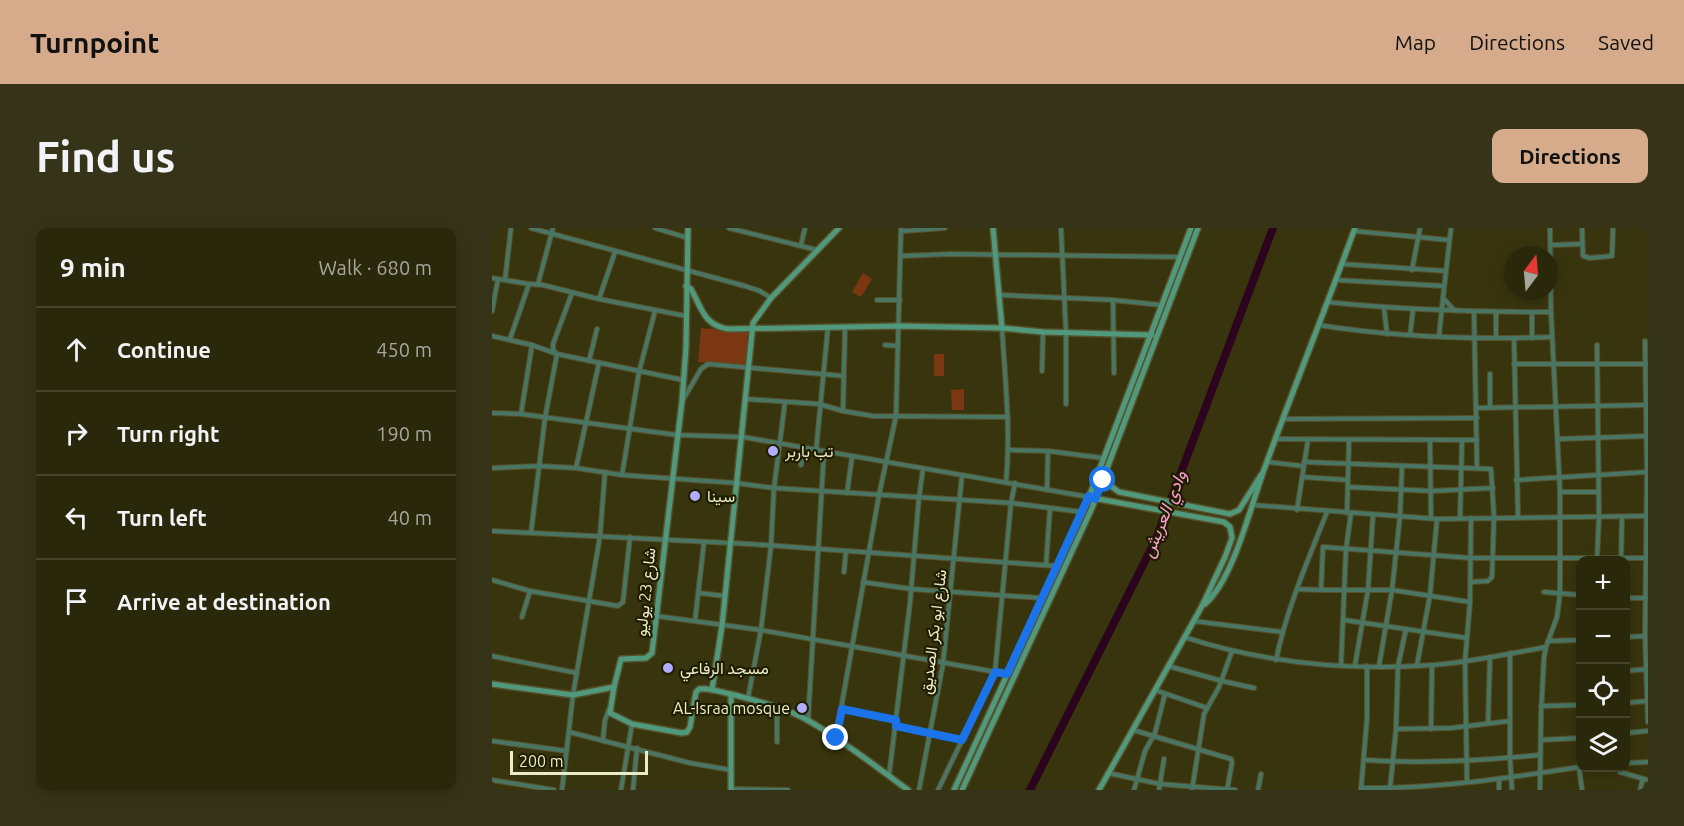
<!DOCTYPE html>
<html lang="en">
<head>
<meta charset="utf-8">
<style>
	:root { --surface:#2a280a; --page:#363418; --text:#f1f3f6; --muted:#a5a69c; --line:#46442b; --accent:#d6ab8b }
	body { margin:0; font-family:Ubuntu,Vazirmatn,sans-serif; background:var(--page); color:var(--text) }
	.controls { position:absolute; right:18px; bottom:18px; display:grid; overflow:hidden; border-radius:12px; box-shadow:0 3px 15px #0003 }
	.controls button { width:54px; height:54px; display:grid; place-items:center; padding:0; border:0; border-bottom:2px solid var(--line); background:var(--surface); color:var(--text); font:30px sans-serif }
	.compass { position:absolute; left:1012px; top:18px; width:54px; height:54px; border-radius:50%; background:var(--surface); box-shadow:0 3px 15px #0003; rotate:16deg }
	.scale { position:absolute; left:18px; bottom:15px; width:138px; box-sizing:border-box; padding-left:6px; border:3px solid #ecebc7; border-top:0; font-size:16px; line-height:21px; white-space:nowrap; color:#ecebc7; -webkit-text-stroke:4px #1f1d00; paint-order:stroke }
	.stop { position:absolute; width:18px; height:18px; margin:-14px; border:4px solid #1a73e8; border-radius:50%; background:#fff }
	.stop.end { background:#1a73e8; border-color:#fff; box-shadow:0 2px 6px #0008 }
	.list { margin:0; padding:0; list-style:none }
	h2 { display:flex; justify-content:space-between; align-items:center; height:78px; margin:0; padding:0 24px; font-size:26px }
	h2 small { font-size:20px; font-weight:400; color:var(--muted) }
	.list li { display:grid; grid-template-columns:39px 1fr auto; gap:18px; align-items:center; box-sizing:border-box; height:84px; padding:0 24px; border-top:2px solid var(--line) }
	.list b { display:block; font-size:22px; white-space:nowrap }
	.list em { font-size:20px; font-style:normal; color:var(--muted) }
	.icon { flex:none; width:33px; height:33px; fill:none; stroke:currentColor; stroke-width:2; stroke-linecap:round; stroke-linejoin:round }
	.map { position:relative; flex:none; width:1156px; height:562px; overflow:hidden; border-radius:12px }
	header { display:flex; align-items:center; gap:36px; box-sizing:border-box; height:84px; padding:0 30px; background:var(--accent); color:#111 }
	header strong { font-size:28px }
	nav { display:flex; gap:33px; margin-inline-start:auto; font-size:21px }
	.intro { display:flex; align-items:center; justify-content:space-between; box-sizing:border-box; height:144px; padding:0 36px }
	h1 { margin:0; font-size:42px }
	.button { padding:15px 27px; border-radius:12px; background:var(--accent); color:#111; font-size:21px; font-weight:700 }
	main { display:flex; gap:36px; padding:0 36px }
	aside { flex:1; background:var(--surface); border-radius:12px; box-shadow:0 3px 15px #0003 }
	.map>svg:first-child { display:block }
</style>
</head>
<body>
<header>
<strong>Turnpoint</strong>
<nav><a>Map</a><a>Directions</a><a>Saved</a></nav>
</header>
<div class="intro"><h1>Find us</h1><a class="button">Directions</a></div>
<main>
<aside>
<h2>9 min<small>Walk · 680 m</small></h2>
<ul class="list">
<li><svg class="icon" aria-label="ahead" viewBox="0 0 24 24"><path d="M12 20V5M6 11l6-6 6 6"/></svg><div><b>Continue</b></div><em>450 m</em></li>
<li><svg class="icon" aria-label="right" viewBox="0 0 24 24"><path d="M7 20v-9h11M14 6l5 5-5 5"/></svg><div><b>Turn right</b></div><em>190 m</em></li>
<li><svg class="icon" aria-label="left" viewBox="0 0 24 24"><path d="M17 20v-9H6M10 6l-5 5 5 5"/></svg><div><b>Turn left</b></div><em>40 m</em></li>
<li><svg class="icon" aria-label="arrive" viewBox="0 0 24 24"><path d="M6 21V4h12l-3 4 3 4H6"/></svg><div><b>Arrive at destination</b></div></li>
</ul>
</aside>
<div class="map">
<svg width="1156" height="562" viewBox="0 0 1156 562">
	<rect width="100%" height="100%" fill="#38350e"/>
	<g fill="#7b3711">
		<path d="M371,45L380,51L369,69L360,64Z"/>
		<path d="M209,100L256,104L253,138L206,134Z"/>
		<rect x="442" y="126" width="10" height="22"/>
		<path d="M472,161V182H460L459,162Z"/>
	</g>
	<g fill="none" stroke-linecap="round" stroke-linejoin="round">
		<path stroke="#2d041e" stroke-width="8" d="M538,562L664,311L781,0"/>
		<g stroke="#55522c" stroke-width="6">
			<g id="street">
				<path d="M39,0L253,58L268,63L279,70"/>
				<path d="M163,0L196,10"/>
				<path d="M237,0L325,22"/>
				<path d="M569,0L574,105V176"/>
				<path d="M959,0L951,70L962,82"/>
				<path d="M1090,0L1091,28L1098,30L1120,28L1121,0"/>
				<path d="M410,3L453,0"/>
				<path d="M862,3L957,12"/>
				<path d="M309,17L313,0"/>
				<path d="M1060,17L1090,16"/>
				<path d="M409,28L458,26L688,29"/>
				<path d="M850,36L954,43"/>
				<path d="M920,42L928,0"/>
				<path d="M0,50L37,56L18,111"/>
				<path d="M13,52L19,0"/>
				<path d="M844,52L952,58"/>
				<path d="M37,56L51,57L107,71L194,88"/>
				<path d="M46,56L61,0"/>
				<path d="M507,67L621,72L669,77"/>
				<path d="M107,71L123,24"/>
				<path d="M385,72H408"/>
				<path d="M621,72L622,145"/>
				<path d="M835,74C910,82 984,84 1059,84"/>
				<path d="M892,80L895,106"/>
				<path d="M0,83L6,51"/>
				<path d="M982,84L985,240"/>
				<path d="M1004,84V109"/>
				<path d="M1040,84V110"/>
				<path d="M826,97C903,109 983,112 1060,109"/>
				<path d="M510,100C513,151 519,203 514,254"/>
				<path d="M918,107L921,82"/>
				<path d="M0,108L40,117L29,186"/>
				<path d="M947,108L951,70"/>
				<path d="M1022,110L1026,289"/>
				<path d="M40,117L65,126L191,152"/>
				<path d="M393,117L406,118"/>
				<path d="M97,133L105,101"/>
				<path d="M1022,136H1155"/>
				<path d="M550,143L551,104"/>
				<path d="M998,146V179"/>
				<path d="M192,170L209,141L216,136L352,148"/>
				<path d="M254,171L327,176L351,183L381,188L516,189"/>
				<path d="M984,180L1154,177"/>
				<path d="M351,183L353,99"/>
				<path d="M0,185L29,186L185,207L251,209L597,269"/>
				<path d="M791,191L985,190"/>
				<path d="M783,211L985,212"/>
				<path d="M1066,211L1155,208"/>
				<path d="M938,212L939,290"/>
				<path d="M517,222L556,223L611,230"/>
				<path d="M324,223L336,99"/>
				<path d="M775,234L811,238"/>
				<path d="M812,234L999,241L1002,289L1000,349L996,353L979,354"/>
				<path d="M309,237L311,220"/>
				<path d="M0,240L47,238L84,240L130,247L244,255L282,260L519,275L590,284"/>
				<path d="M84,240L107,135"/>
				<path d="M1155,244L1153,408L1156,494"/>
				<path d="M130,247L147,144L163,83"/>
				<path d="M810,249L856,252"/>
				<path d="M1024,252L1155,244L1153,113"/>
				<path d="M856,259L940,263L1001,260"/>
				<path d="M555,262L556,223"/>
				<path d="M1068,264H1106"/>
				<path d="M355,265L360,229"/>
				<path d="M761,277L945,291L1155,288"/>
				<path d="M805,282L816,212"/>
				<path d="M855,285L857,213"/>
				<path d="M968,290L970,212"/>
				<path d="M0,303L258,316L564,338"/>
				<path d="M39,305L53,190L65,126L61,122V116L80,65"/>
				<path d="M1105,332L1107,288L1105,117"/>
				<path d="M1129,332L1130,289"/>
				<path d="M554,337L558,280"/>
				<path d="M352,344L354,323"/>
				<path d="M0,352L38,363L126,378L131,374L138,309"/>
				<path d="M371,354L419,361L549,370"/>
				<path d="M805,361L829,362"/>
				<path d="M1052,364L1088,367"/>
				<path d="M207,365L233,368"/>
				<path d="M1134,370H1154"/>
				<path d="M978,374L900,362H829L831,319L979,330H1154"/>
				<path d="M164,388L269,402L515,446"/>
				<path d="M30,389L38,363"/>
				<path d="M852,392L975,410L978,374L979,290"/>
				<path d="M203,393L212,314"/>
				<path d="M701,393L790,404"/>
				<path d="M692,409C772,435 857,443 941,437C979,434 1016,426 1054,419"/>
				<path d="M1134,409L1153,408"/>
				<path d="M1056,413L1088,412"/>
				<path d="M1018,425V530L1020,562"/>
				<path d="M0,428L85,445"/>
				<path d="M784,432C795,380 816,332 835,284"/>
				<path d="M849,437L854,321L859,285"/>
				<path d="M863,437L876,362L881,287"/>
				<path d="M925,437L938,367L945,291"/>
				<path d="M676,438L730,453L762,460"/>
				<path d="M887,438L900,362L908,288L910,239"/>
				<path d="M1134,443L1155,441"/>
				<path d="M663,462L715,480"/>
				<path d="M256,470L269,402L279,318L282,260L293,174"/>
				<path d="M1134,475L1155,473"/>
				<path d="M1049,478L1088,477"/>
				<path d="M285,480V514"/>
				<path d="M350,481L404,492"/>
				<path d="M316,493L332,224"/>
				<path d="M996,495L998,429"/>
				<path d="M403,498L470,512"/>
				<path d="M904,501L959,500L1018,493"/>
				<path d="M939,501L940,437"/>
				<path d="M641,502L739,531L740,535L735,562"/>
				<path d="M77,504L198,535L239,542"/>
				<path d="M1134,505L1156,503"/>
				<path d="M344,509L387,267L404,188L409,0"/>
				<path d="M111,511L113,492L117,481"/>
				<path d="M1049,512L1088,510"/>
				<path d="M1088,512L1087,539L1090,562"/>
				<path d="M0,513L75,523"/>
				<path d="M872,532C931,536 989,533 1048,527"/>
				<path d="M1134,535L1156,534"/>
				<path d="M1127,540L1128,544L1156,552"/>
				<path d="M616,545L668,556L743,562"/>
				<path d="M397,548L418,375L427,269L431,241"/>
				<path d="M1007,551V562"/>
				<path d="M0,552L62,562"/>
				<path d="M975,554L973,433L975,410"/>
				<path d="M869,560C943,561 1016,550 1088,539"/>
				<path d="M239,561L296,562"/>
				<path d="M869,561L875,491V438"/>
				<path d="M898,561L904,501L906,438L914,401"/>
				<path d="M70,562L81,467L108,308L113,244"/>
				<path d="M129,562L140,496"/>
				<path d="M141,562L145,520"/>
				<path d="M427,562L451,436L470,247"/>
				<path d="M446,562L503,444L519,275L523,255"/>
				<path d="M642,562L653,523L663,505L673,466"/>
				<path d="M667,562L672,531"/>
				<path d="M700,562L712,486L727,459L740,423"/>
				<path d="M766,562L769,546"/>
				<path d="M1048,562L1049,487L1052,429L1054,419L1065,389L1068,365V264L1059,84L1058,0"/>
				<path d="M1148,562L1151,551"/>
			</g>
		</g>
		<g stroke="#55522c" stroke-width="8">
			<g id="secondary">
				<path d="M196,0L194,120L190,173L160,425L154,430L129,431L122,459L118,485L140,496L190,505L195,504L198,499L204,464L207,461C218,459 231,465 243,467C268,474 294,480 317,493C352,513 383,538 416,562"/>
				<path d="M501,0L510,100"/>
				<path d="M194,58L199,61C210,81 212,97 236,101L407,98L510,100L551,104L660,107"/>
				<path d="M611,252L627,264L738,286L747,282L769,247"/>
				<path d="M601,270L732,294L738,299L740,310L733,329L710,378L607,562"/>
				<path d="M713,376C742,351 759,276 773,239C802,159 834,80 863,0"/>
				<path d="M0,456L81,467L122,459"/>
				<path d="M220,462L230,398L261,95L279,70L347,0"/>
				<path d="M239,562V466"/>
				<path d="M462,562L597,269L699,0"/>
				<path d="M470,562L600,280L706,0"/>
			</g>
		</g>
		<use href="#street" stroke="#4a7563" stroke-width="4"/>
		<use href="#secondary" stroke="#51997d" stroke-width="5"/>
	</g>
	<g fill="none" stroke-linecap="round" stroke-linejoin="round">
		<path stroke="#1a73e8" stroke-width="8" d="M344,510L350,481L404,492V498L470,512L503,444L515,446L597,268L603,271L611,252"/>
	</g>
	<g fill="#b1adfa" stroke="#1f1d00" stroke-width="2">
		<circle cx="281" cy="223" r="6"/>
		<circle cx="203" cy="268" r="6"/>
		<circle cx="176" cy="440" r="6"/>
		<circle cx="310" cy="480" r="6"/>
	</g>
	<g text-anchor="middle" stroke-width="4.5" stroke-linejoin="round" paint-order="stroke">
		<g font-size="16" fill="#ecebc7" stroke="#1f1d00" text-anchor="start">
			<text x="293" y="229">تب باربر</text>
			<text x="215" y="274">سينا</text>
			<text x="188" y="446">مسجد الرفاعي</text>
			<text x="298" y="486" text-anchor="end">AL-Israa mosque</text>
		</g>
		<g font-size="16" fill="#ecebc7" stroke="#1f1d00">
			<text transform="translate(153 364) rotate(-84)" y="6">شارع 23 يوليو</text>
			<text transform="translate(441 404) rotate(-83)" y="6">شارع ابو بكر الصديق</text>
		</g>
		<g font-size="18" font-style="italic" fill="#f89dcf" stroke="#1f1d00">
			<text transform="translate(672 286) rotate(-68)" y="6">وادي العريش</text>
		</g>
	</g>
</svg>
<div class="controls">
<button>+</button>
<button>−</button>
<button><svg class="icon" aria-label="locate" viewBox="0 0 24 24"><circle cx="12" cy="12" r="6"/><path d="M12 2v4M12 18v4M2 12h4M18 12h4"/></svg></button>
<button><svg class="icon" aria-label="layers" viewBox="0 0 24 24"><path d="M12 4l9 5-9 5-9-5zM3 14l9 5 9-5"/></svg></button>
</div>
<svg class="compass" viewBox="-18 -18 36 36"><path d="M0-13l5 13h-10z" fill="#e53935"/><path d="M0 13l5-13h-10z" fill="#a5a69c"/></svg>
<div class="scale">200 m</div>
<div class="stop" style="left:611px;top:252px"></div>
<div class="stop end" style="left:344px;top:510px"></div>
</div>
</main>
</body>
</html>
